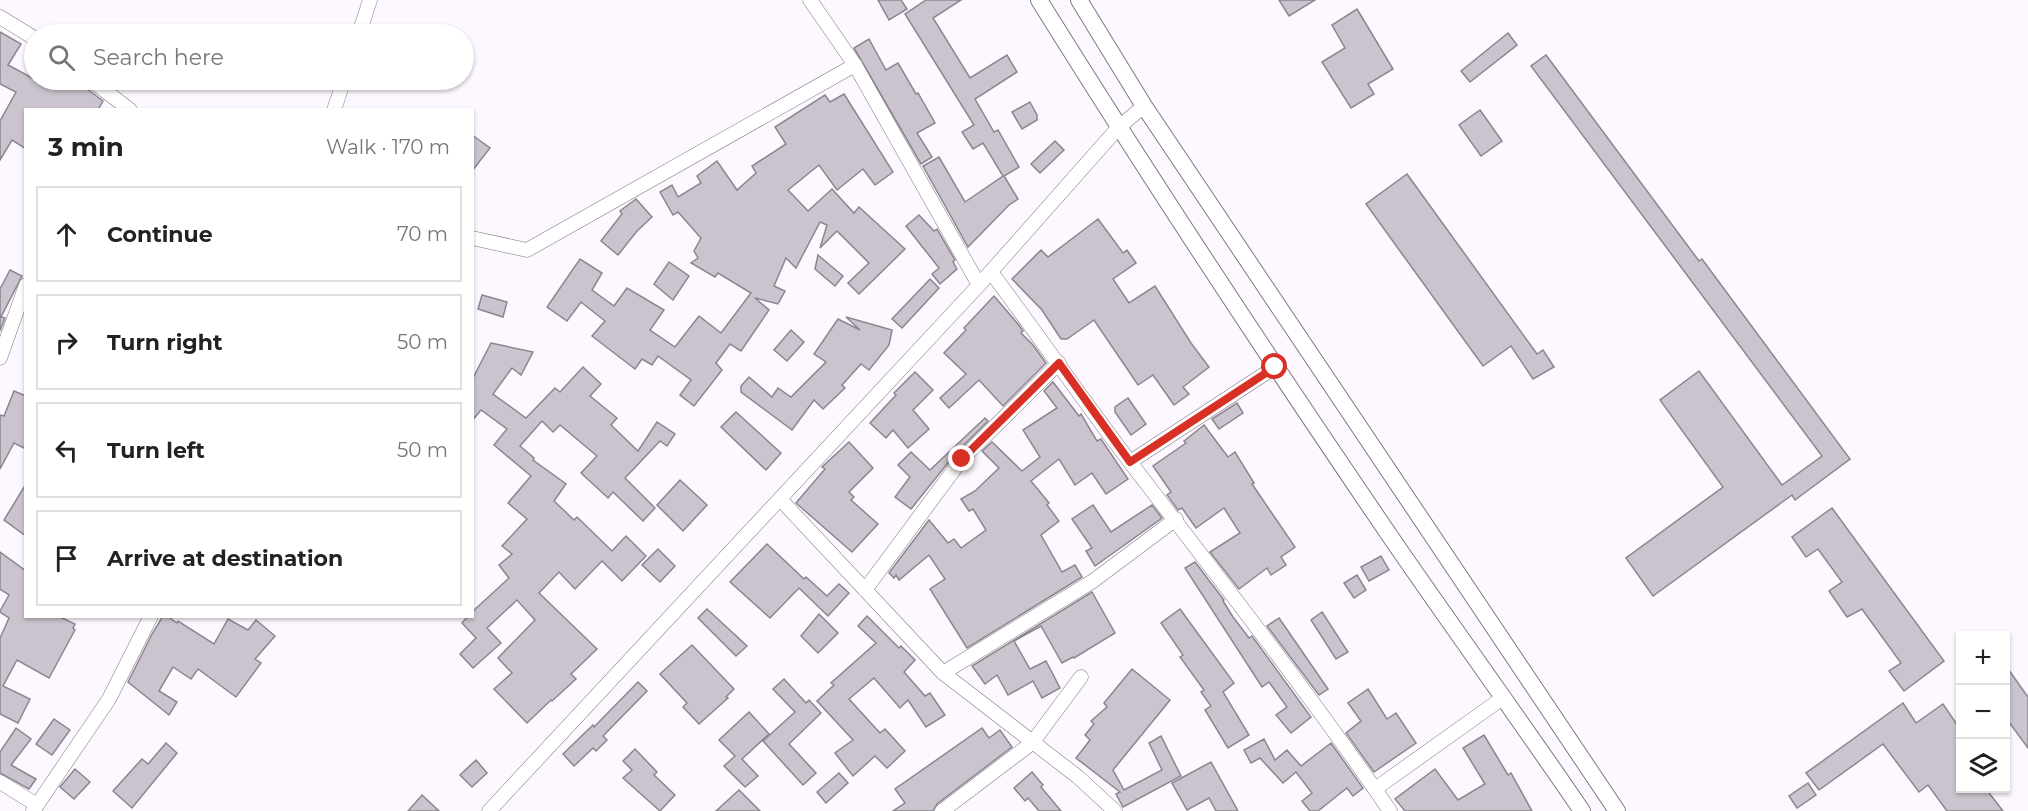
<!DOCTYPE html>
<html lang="en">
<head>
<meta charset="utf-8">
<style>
	:root { --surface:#fff; --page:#f2f2f2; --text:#222; --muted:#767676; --line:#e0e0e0 }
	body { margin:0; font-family:Montserrat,sans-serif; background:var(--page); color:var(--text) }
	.controls { position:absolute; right:18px; bottom:18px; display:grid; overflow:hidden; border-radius:0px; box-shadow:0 2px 4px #0004 }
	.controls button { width:54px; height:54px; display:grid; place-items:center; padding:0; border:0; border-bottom:2px solid var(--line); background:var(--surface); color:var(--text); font:30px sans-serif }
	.stop { position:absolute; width:18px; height:18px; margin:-14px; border:4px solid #d93025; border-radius:50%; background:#fff }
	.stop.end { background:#d93025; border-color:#fff; box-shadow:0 2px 6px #0008 }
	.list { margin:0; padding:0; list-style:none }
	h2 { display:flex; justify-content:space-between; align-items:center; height:78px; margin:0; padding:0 24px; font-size:26px }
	h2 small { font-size:20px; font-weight:400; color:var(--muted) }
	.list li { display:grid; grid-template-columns:39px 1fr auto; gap:18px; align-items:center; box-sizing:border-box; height:96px; margin:0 12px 12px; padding:0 12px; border:2px solid var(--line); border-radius:0px }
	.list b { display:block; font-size:22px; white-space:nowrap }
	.list em { font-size:20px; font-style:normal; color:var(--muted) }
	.icon { flex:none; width:33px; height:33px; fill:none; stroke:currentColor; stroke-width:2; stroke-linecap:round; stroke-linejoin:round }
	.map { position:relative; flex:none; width:2028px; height:811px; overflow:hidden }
	.search { position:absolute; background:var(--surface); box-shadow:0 2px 4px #0004; left:24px; top:24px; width:450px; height:66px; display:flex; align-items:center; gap:15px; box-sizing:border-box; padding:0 21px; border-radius:33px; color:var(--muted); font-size:22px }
	.panel { position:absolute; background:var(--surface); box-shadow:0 2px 4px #0004; left:24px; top:108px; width:450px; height:510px; border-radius:0px }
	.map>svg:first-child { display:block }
</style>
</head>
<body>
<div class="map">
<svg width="2028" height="811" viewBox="0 0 2028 811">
	<rect width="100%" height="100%" fill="#fdf8ff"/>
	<g fill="#cbc4ce" stroke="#8c858f" stroke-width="1.5">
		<path d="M878,0H901L907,9L889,20Z"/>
		<path d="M926,0H961L933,18L970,78L1007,55L1017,72L975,99L994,132L998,130L1019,167L1004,176L1018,199L1009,205L968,247L923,166L939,157L965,202L1003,176L983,143L973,149L962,132L974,125L905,14Z"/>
		<path d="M1279,0H1315L1289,16Z"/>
		<path d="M1357,9L1393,69L1368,84L1374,94L1351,108L1322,62L1345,48L1332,25Z"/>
		<path d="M0,32L21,44L8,65L47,86L52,80H75L103,101L98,110H26V149L12,140L0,160V121L16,92L0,84Z"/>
		<path d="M1508,33L1517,45L1470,82L1461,71Z"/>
		<path d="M869,39L886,70L898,63L916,94L918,93L935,123L917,133L932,157L921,164L854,48Z"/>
		<path d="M1546,55L1699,261L1702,259L1850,459L1795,500L1792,495L1653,596L1626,558L1723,487L1660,400L1699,371L1782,485L1822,456L1531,66Z"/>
		<path d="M844,94L893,172L875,185L863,169L837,190L819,165L788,190L808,211L832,189L854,213L859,207L905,249L859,294L848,283L869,263L837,231L820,248L827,225L820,222L796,268L786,258L774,286L785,291L778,304L755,298L769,310L741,351L730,344L716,363L722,370L694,406L680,395L691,380L658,356L652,365L642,359L635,369L592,336L605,321L581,302L567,321L547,307L580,259L602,273L592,290L614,306L627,288L664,310L650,330L675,347L699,316L721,333L751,293L718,273L715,277L691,263L698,258L694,251L701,238L678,212L673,215L660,192L672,185L678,197L701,183L697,176L717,161L737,190L756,173L752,166L786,144L775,127L825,95L830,102Z"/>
		<path d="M1030,102L1037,115V120L1022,129L1012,112Z"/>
		<path d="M1480,110L1502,141L1481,156L1459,125Z"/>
		<path d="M472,135L490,148L472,171Z"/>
		<path d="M1055,141L1064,150L1040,173L1031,164Z"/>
		<path d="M1407,174L1537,354L1543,350L1554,367L1533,379L1511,346L1483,366L1366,204Z"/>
		<path d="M636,199L652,217L637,231L618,255L601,241L622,214L620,211Z"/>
		<path d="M919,215L934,231L937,229L955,260L953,262L957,269L940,284L932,274L939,268L906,226Z"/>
		<path d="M1098,219L1123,253L1127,250L1136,263L1113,279L1129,303L1155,286L1191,343L1209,367L1183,387L1189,394L1174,405L1153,375L1138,385L1094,320L1067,339H1061L1042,310L1012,279L1041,250L1048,257Z"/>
		<path d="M818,255L843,276L835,286L815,269Z"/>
		<path d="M669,262L689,276L673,300L654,284Z"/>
		<path d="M10,270L22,276L1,317L5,318L0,331V289Z"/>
		<path d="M930,279L939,288L902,328L892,319Z"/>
		<path d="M482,295L507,302L503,317L478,309Z"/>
		<path d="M994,296L1018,324L1023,331L1021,333L1033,345L1046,363L1003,406L979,380L949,408L940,398L966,374L944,353L966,330L964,328Z"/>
		<path d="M846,317L892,330L889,345L869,370L861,364L842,385L845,388L823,409L814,400L792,430L741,392V386L749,377L772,397L778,388L791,397L826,362L814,354L838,319L860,330Z"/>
		<path d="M791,330L804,342L787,361L774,350Z"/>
		<path d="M491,343L533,352L521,375L512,368L493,394L526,418L555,388L560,392L583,367L601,384L590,396L617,418L611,425L638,451L657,422L675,434L667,446L660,441L625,478L655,508L643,521L613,492L608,498L581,473L597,456L560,425L553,432L542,421L520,446L534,458L533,460L566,484L554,501L574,520L577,517L612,551L626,536L646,556L622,581L602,561L575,589L559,572L539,593L597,649L571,674L576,679L552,701L551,700L527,723L494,689L512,673L498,658L535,620L517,600L487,628L501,643L473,668L460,654L476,638L462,623L468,616H472V612L509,578L499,565L512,554L502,546L527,519L508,503L531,476L494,445L507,429L481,410L472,421V380Z"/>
		<path d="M915,372L933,390L913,410L929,429L908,448L893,430L886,438L870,423L896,395L894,393Z"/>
		<path d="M1053,382L1079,416L1081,414L1097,441L1101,439L1128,479L1106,494L1092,473L1075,485L1059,459L1031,481L1049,503L1047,505L1059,521L1041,535L1062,572L1075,565L1082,577L967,648L930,589L945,579L929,555L899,580L896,575L894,578L889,573L929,520L948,543L954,539L961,548L986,530L973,509L969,511L961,499L975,491L999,468L982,451L992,442L1022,471L1040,457L1023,430L1057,408L1044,391Z"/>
		<path d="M14,391L26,396V449L14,443L0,469V415L4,416Z"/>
		<path d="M1128,398L1146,424L1131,435L1115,412V407Z"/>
		<path d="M1237,403L1243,413L1219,429L1212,419Z"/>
		<path d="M736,412L781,453L766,470L721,427Z"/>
		<path d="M985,418L988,421L955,454L911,509L895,497L910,477L898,465L911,452L930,470Z"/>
		<path d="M1204,425L1228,457L1235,452L1254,483L1252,484L1295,547L1281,557L1286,565L1271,575L1267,568L1239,589L1210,552L1240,533L1224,508L1196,528L1182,508L1178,510L1167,495L1171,492L1153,466L1186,443L1184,441Z"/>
		<path d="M849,442L873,468L849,492L854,497L851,500L878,524L852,552L796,503L825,469L822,467Z"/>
		<path d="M680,480L707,505L683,531L657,505Z"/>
		<path d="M26,484V536L4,520Z"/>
		<path d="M1093,505L1111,532L1152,505L1162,518L1095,566L1086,551L1092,548L1072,519Z"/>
		<path d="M1832,508L1944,661L1904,691L1889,671L1901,663L1862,609L1847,617L1829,591L1842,582L1818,549L1806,557L1792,537Z"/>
		<path d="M767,544L804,579L806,577L827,596L839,584L849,593L828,616L799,588L770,618L730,582Z"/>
		<path d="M658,549L675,566L660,582L642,565Z"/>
		<path d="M0,552L26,571V616H58L75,624L73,628L75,630L49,678L17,660L3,686L30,699L18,723L0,714V638L9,618L0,612V611L9,595L0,589Z"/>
		<path d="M1381,556L1389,570L1369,581L1361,567Z"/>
		<path d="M1195,562L1224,600L1223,601L1233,617L1249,638L1252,636L1311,717L1291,733L1276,715L1287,707L1269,682L1262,687L1185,568Z"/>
		<path d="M1357,575L1366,590L1354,598L1344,583Z"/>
		<path d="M1092,592L1115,633L1074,658L1073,657L1062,663L1041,626L1014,641L1030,669L1046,661L1060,688L1042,698L1033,681L1008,695L997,675L985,684L972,666Z"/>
		<path d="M707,609L747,646L736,656L698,618Z"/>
		<path d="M1180,609L1234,683L1223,692L1249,735L1228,748L1205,710L1211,706L1201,692L1204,690L1180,657L1183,655L1161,623Z"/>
		<path d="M1322,612L1348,652L1336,659L1311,620Z"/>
		<path d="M819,614L838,633L818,653L801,636Z"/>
		<path d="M163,616H167L177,623L178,621L214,644L228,619L248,630L256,620L275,636L255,659L261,663L236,697L198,669L191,679L173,667L159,691L177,702L169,715L128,682L152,634Z"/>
		<path d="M867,616L899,648L901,646L915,660L904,672L925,696L930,693L945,715L926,727L908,700L900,708L874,678L849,699L880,733L885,729L905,751L887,768L875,756L853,776L835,753L853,740L817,701L834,685L831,683L876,643L858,626Z"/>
		<path d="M1279,618L1328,689L1319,695L1267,626Z"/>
		<path d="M692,645L734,689L726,697L728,698L699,724L683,707L687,703L660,674Z"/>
		<path d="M2006,666L2028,697V748L2006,718Z"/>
		<path d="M1132,669L1170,700L1113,770L1124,790L1162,770L1149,743L1161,736L1181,776L1123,807L1116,794L1120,792L1076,758L1090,740L1085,735L1094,724L1091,721L1107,707L1104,703Z"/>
		<path d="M784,679L806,703L809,700L821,713L789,744L816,773L803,785L763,741L795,712L773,689Z"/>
		<path d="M638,682L647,691L603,736L607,740L596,751L593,748L574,766L563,754L593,725L594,727Z"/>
		<path d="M1368,689L1387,719L1396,713L1416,743L1374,772L1346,733L1361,721L1348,703Z"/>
		<path d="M1903,703L1916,723L1943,704L1960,729V789H1986L2003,811H1947L1928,785L1919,792L1883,744L1819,790L1806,773Z"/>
		<path d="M749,712L769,734L742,759L758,776L745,787L724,766L735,756L719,740Z"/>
		<path d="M54,719L70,730L52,755L36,744Z"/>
		<path d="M16,728L31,739L11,765L36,779L29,789L0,773V752Z"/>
		<path d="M982,728L989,738L1000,730L1012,747L937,804L933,811H893L905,803L895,789Z"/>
		<path d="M1484,735L1508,775L1511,773L1532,811H1405L1395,799L1435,769L1458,800L1485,784L1463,748Z"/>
		<path d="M1264,739L1275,760L1287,750L1301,766L1331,743L1363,788L1353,796L1347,788L1318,811H1310L1302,801L1312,793L1296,772L1283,783L1260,758L1251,763L1244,750Z"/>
		<path d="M166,743L177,753L132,808L113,791L142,759L148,764Z"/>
		<path d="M635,749L657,772L654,775L675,795L660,811L623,778L632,770L623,761Z"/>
		<path d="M476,760L487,773L472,787L460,775Z"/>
		<path d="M1211,762L1238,811H1216L1209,798L1187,810L1172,783Z"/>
		<path d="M75,769L90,782L74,799L60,787Z"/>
		<path d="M1032,772L1043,785L1041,787L1061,811H1039L1028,798L1025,801L1014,788Z"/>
		<path d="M839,773L848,783L826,803L817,792Z"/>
		<path d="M1808,783L1816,795L1797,808L1789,796Z"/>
		<path d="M739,790L760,811H716Z"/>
		<path d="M422,795L439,811H408Z"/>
	</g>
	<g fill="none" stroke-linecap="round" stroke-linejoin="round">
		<g stroke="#7f7881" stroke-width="15">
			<g id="minor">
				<path d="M810,0L855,65L979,285"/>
				<path d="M0,17L34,38"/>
				<path d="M359,34L370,0"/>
				<path d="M91,80L130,110"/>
				<path d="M334,110L344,80"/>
				<path d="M472,238L527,250L855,65"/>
				<path d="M991,272C1038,335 1083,400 1130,462C1218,577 1308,691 1390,811"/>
				<path d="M0,358L26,285"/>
				<path d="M1130,462L1275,367"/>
				<path d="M780,499L943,673L1078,777L1115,811"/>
				<path d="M865,590L962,459L1059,363"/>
				<path d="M943,673L1093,581L1176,519"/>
				<path d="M0,782L37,805"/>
				<path d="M1375,789L1504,697"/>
				<path d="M33,811L109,699L151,616"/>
				<path d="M489,811L979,285L1118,128L1144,106"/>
				<path d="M942,811L1032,743L1081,677"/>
			</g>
		</g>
		<g stroke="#7f7881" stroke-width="18">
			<g id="tertiary">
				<path d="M1039,0C1153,183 1272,363 1394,542C1456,632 1520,720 1582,811"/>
				<path d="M1079,0L1144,106L1617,811"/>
			</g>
		</g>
		<use href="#minor" stroke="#fff" stroke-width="14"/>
		<use href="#tertiary" stroke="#fff" stroke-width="16"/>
	</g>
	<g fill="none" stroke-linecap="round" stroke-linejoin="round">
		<path stroke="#d93025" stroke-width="8" d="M962,459L1059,363L1130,462L1275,367"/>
	</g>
</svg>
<div class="controls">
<button>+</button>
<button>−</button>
<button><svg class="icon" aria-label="layers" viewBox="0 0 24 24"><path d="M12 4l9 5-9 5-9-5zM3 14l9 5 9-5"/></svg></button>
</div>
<div class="stop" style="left:1275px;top:367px"></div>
<div class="stop end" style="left:962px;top:459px"></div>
<div class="search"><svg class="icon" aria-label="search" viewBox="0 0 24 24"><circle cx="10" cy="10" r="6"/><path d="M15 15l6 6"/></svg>Search here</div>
<section class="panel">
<h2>3 min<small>Walk · 170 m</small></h2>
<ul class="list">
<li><svg class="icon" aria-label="ahead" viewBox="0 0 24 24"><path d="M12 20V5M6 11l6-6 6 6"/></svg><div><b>Continue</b></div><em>70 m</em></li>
<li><svg class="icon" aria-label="right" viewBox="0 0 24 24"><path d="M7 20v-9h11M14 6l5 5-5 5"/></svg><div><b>Turn right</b></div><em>50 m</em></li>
<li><svg class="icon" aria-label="left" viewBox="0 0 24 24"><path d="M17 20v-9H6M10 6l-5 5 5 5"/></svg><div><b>Turn left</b></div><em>50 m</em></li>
<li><svg class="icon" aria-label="arrive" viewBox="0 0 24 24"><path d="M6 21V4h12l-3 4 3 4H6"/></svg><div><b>Arrive at destination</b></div></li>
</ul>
</section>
</div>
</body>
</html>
